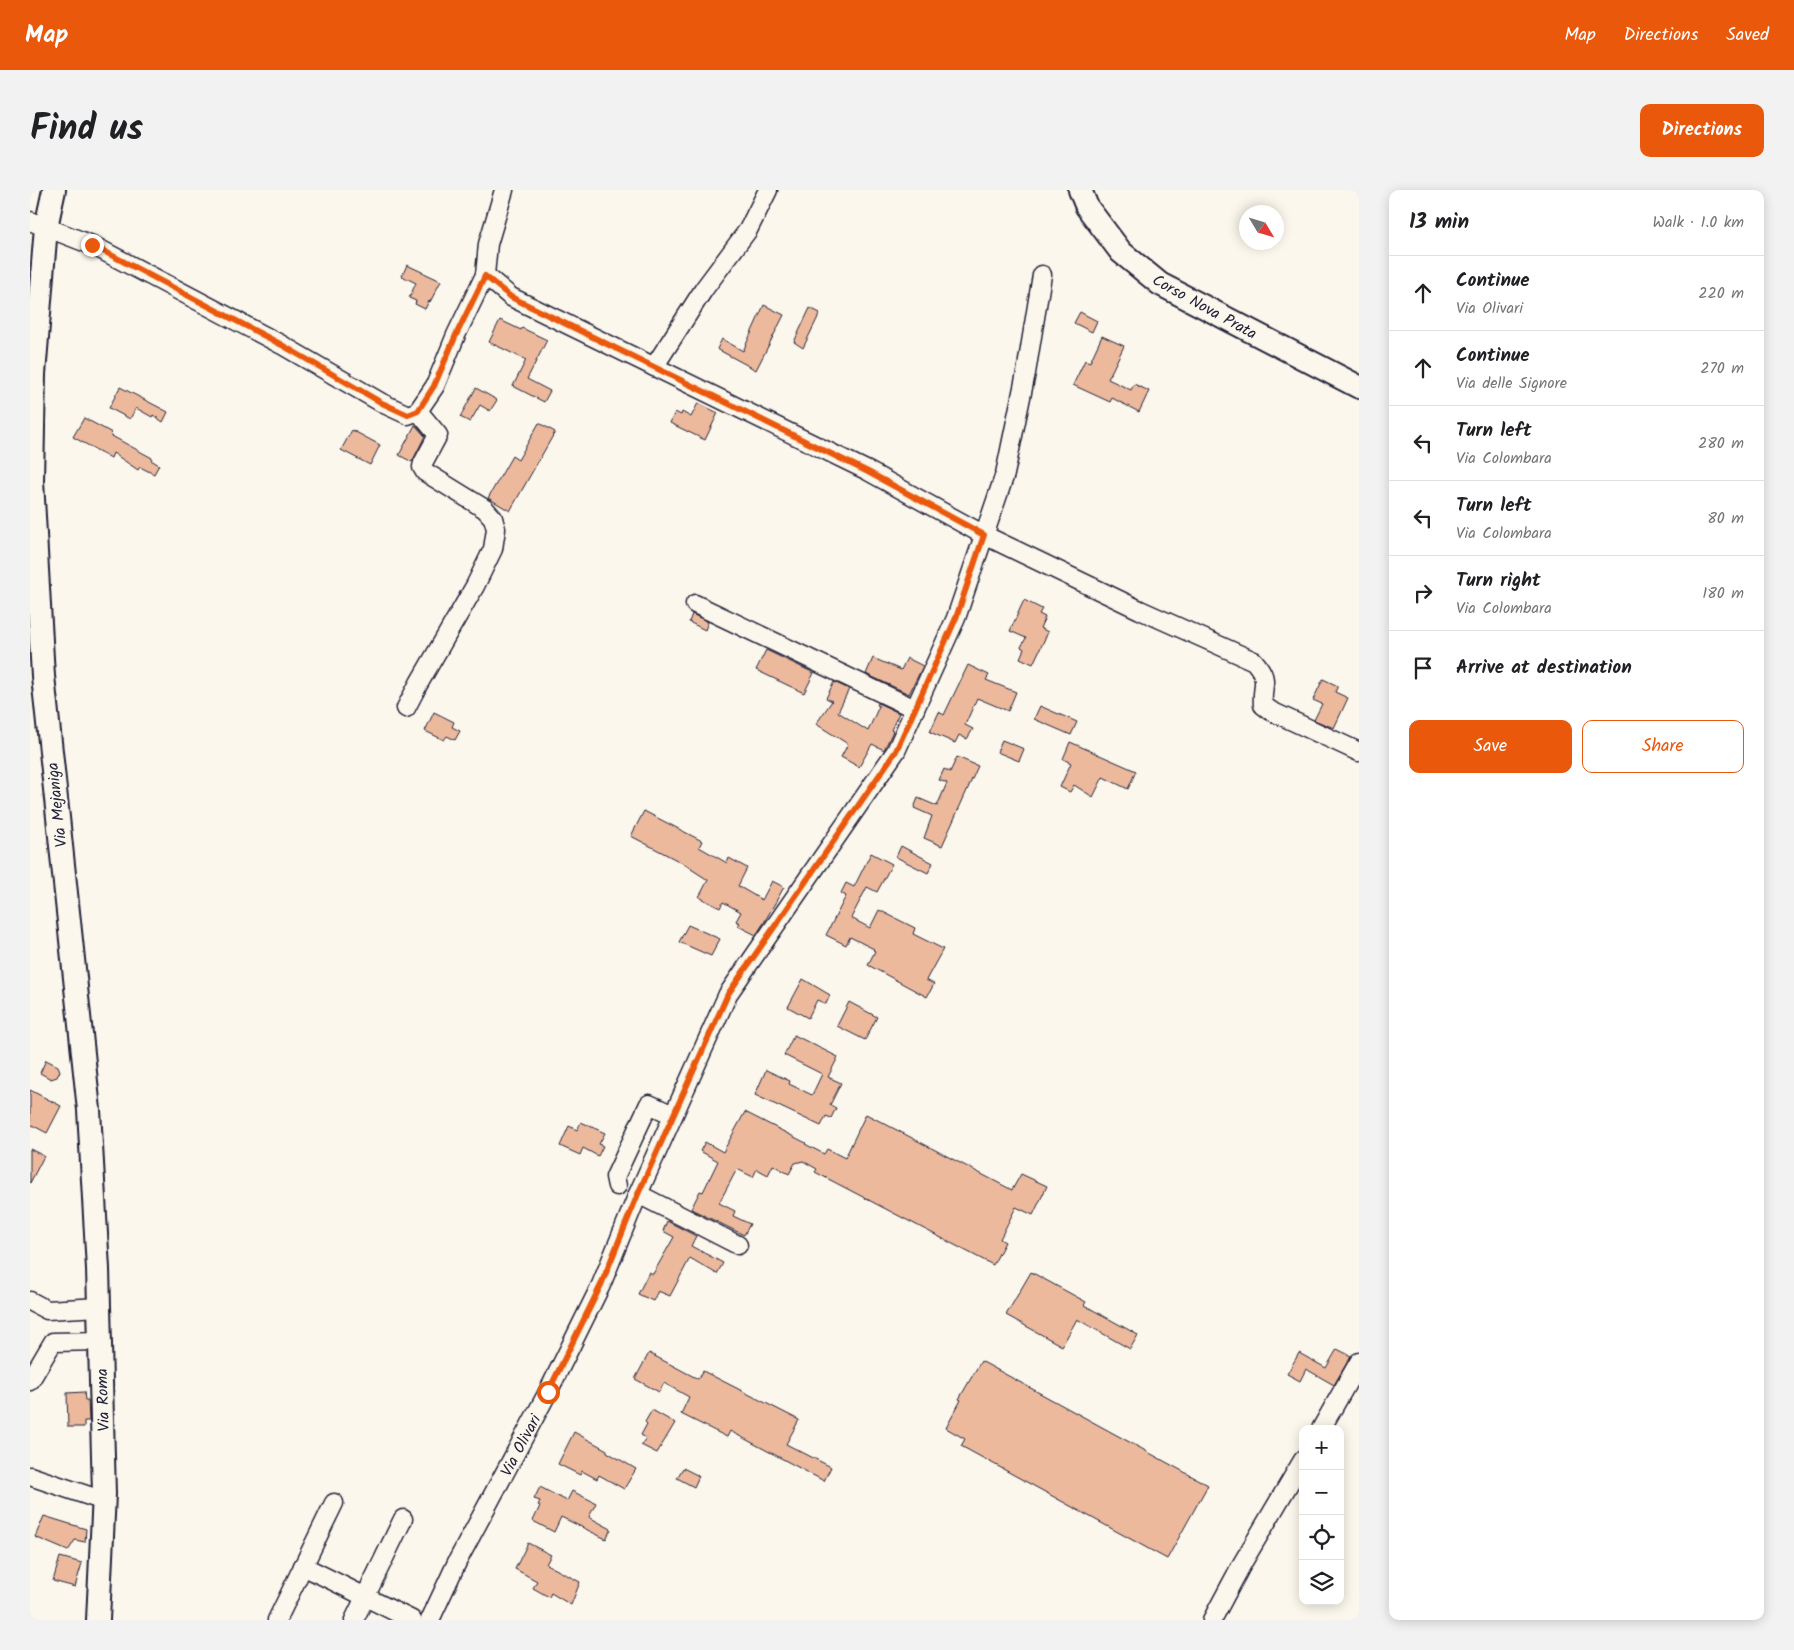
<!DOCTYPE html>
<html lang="en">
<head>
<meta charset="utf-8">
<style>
	:root { --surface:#fff; --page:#f2f2f2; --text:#202124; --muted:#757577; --line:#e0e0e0; --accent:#ea580c }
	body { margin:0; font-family:Kalam,sans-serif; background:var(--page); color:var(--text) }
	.controls { position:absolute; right:15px; bottom:15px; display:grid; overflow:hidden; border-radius:10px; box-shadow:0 2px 12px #0003 }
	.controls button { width:45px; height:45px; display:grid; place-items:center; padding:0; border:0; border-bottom:1px solid var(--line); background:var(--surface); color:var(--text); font:25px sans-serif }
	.compass { position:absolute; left:1209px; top:15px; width:45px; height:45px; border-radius:50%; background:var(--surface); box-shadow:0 2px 12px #0003; rotate:128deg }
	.stop { position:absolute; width:15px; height:15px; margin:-11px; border:4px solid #ea580c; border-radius:50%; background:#fff }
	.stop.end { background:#ea580c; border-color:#fff; box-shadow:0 1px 5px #0008 }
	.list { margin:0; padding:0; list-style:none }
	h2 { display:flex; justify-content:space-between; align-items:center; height:65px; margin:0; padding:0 20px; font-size:21px }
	h2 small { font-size:16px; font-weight:400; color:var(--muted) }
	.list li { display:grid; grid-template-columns:32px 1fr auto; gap:15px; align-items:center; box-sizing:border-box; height:75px; padding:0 20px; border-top:1px solid var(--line) }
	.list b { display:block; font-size:19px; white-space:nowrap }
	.list p { margin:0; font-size:16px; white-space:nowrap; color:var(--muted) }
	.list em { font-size:16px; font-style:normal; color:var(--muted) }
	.actions { display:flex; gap:10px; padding:15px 20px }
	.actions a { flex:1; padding:11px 0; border:1px solid var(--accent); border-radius:10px; text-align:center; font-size:18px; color:var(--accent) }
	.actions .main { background:var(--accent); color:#fff }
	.icon { flex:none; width:28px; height:28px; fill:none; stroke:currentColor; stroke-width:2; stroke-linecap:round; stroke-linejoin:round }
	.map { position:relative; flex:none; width:1329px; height:1430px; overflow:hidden; border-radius:10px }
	header { display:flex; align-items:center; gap:30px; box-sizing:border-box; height:70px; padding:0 25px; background:var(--accent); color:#fff }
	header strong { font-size:24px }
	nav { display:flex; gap:28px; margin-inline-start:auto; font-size:18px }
	.intro { display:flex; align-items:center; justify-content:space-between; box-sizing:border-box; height:120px; padding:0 30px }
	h1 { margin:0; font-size:35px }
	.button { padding:12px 22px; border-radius:10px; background:var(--accent); color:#fff; font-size:18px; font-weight:700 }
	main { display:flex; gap:30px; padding:0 30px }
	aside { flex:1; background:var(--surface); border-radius:10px; box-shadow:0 2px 12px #0003 }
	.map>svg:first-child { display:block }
</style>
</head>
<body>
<header>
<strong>Map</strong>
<nav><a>Map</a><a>Directions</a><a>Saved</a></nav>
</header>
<div class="intro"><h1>Find us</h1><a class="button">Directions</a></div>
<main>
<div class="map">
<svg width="1329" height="1430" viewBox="0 0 1329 1430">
	<rect width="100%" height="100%" fill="#fbf7ec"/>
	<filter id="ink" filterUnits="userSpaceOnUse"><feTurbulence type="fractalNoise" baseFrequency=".02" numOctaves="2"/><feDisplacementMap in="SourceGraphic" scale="10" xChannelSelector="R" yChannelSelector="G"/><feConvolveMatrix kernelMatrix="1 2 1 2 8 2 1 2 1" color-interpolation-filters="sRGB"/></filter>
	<g filter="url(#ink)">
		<g fill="#ecb99d" stroke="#22223b">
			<path d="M377,75L411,91L400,112L399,111L395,119L385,114L386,111L379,108L386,93L372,86Z"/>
			<path d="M734,115L754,125L726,180L687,159L692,149L713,161Z"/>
			<path d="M780,118L790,123L773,158L764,152Z"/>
			<path d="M1050,122L1067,131L1062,142L1044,133Z"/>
			<path d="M470,130L491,140L492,138L517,150L497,189L520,201L514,212L483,196L496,170L459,152Z"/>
			<path d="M1072,146L1094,156L1078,189L1101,200L1104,194L1119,201L1109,222L1082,208L1080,212L1043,195L1055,170L1060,172Z"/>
			<path d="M90,197L138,222L133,232L123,225L122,227L106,218L100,229L79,218Z"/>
			<path d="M446,198L467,210L460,221L450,215L440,232L430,227Z"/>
			<path d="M668,213L688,223L675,250L640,233L645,222L651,225L652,222L661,227Z"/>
			<path d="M54,228L82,243L80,245L122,268L121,270L129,275L124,284L110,277L108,280L83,263L81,268L43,247Z"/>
			<path d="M509,233L525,242L480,321L458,308L482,266L488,270Z"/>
			<path d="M385,235L395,246L382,272L369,265Z"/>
			<path d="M322,240L350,255L340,275L311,260Z"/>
			<path d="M994,410L1012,419L1009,424L1015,427L1010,438L1018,442L1003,474L990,468L994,459L991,457L996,448L980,441Z"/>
			<path d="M662,424L678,432L675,440L659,432Z"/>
			<path d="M736,460L784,483L774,503L726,480Z"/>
			<path d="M843,468L871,480L877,468L893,476L879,504L836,484Z"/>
			<path d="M938,475L959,485L956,490L986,502L978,521L947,508L935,535L943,539L937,549L929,545L925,553L900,542L909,522L914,525Z"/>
			<path d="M1293,489L1308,496L1305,502L1318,508L1304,538L1284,530L1292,514L1283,510Z"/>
			<path d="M804,492L819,499L808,522L838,541L849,516L847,515L848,513L869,523L861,540L863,541L854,560L842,554L829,577L811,567L818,554L786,534L802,511L796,508Z"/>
			<path d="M1010,516L1047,532L1041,545L1004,529Z"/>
			<path d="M404,522L424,532L422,537L430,541L425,550L417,546L414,550L395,541Z"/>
			<path d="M972,550L994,559L989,571L967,562Z"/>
			<path d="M1040,552L1106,581L1098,599L1073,587L1063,607L1044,595L1040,602L1030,597L1041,573L1033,569Z"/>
			<path d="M927,567L948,576L912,656L894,648L902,626L884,618L888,608L907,616L917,593L909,590L914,579L920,582Z"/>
			<path d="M614,621L672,651L669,657L697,673L699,668L717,678L708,696L732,710L742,691L754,697L735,731L726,745L708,736L710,733L706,731L711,722L693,712L690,718L669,707L678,690L661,679L662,678L601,646Z"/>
			<path d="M871,656L903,673L898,683L866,667Z"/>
			<path d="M841,663L862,674L847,702L837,697L821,728L840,738L849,720L885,738L883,744L913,759L896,790L904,794L897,807L838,775L845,761L843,760L844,759L820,747L816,755L796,745L816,706L811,703L816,693L824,697Z"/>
			<path d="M658,735L690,749L681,766L649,752Z"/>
			<path d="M773,789L800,805L796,814L787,810L778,828L758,817Z"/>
			<path d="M819,812L847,827L835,850L807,836Z"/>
			<path d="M764,845L808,867L798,887L811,893L800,915L806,918L801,928L796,926L791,936L725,905L736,880L760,891L759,894L782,905L792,884L754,865Z"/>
			<path d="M16,870L28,876L30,881L27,887L21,889L10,883Z"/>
			<path d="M0,900L31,916L17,943L0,934Z"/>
			<path d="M715,922L776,953L775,954L794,964L797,959L815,968L836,924L982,1000L991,984L1017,996L1003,1025L986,1017L970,1049L975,1052L963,1075L785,982L787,979L773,971L765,973L759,984L743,975L738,985L727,979L723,987L707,979L689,1013L705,1021L703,1026L720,1034L714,1045L661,1019L670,1001L673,1002L688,971L670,961L675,952L693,962Z"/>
			<path d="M551,932L575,943L569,954L573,956L568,966L553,958L550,965L530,956L539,936L547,940Z"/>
			<path d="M0,959L14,966L0,993Z"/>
			<path d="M637,1031L666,1046L661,1056L693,1073L687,1084L660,1068L640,1106L628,1101L623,1111L608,1104L619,1082L623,1084L644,1047L633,1041Z"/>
			<path d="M1001,1082L1056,1112L1054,1115L1108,1145L1100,1159L1047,1129L1032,1156L976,1125Z"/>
			<path d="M1307,1159L1321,1166L1304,1195L1276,1179L1270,1191L1257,1184L1269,1163L1296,1178Z"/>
			<path d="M619,1163L668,1189L673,1181L769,1230L756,1254L801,1277L794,1291L700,1241L697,1247L651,1224L659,1207L634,1193L629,1202L605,1189Z"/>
			<path d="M951,1171L1178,1295L1137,1369L931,1256L935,1249L916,1238L931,1210L929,1209Z"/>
			<path d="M54,1202L55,1210H58L59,1231H54V1237H38L37,1203Z"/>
			<path d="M622,1220L645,1233L627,1263L611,1255L616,1248L611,1245L617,1234L615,1232Z"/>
			<path d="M544,1242L577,1260V1262L606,1279L594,1299L569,1285L567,1289L552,1281L550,1285L528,1274Z"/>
			<path d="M653,1278L669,1286L664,1297L647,1288Z"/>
			<path d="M510,1297L537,1311L542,1301L566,1313L559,1327L581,1339L576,1349L531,1327L524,1342L503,1331L510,1316L508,1315L510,1311L504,1309Z"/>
			<path d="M14,1326L56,1339L55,1352L45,1350L38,1361L5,1347Z"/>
			<path d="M498,1353L521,1365L516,1374L550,1392L541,1415L521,1403L519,1407L503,1398L507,1391L485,1379Z"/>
			<path d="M30,1367L52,1373L45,1397L23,1391Z"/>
		</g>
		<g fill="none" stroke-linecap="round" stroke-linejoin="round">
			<g stroke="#22223b" stroke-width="21">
				<g id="minor">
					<path d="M474,0L458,54L455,85L481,107L838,281L954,345L1110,420L1224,471C1241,491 1231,494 1233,515L1241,521L1329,562"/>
					<path d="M0,31L62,55L252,155L352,213L378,225L388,221L405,196L426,145L455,85"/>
					<path d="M624,177L674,99L718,40L738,0"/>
					<path d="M665,414L885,519"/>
					<path d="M376,518L389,493L445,396L463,359L466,339L463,328L455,319L395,282L392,277L393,273L408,245L388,221"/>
					<path d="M587,996L585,987L619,914L643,925"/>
					<path d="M608,1004L708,1055"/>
					<path d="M0,1111L17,1120L69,1117"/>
					<path d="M0,1191L23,1152L70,1151"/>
					<path d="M1291,1239L1329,1172"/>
					<path d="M0,1286L74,1311"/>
					<path d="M273,1376L382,1430"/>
					<path d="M247,1430L304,1313"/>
					<path d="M324,1430L373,1329"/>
					<path d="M400,1430L428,1370L518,1202L571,1095L608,1004L698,804L866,561L926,428L975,284L996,183L1012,85"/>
					<path d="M1182,1430L1213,1372L1273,1270"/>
				</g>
			</g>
			<g stroke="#22223b" stroke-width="26">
				<g id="major">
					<path d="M24,0L16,37L4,184L2,291L13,486L59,920L68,1079L74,1304L68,1430"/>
					<path d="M1050,0L1057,17L1091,62L1130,94L1329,197"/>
				</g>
			</g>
			<use href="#minor" stroke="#fbf7ec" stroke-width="18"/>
			<use href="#major" stroke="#fbf7ec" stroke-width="22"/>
		</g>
	</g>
	<g fill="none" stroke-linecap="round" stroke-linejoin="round" filter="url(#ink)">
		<path stroke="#ea580c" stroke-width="6" d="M62,55L252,155L352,213L378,225L388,221L404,196L426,145L455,86L481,107L838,282L954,345L926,428L866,561L698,804L608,1004L571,1095L518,1202"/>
	</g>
	<g text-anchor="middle" stroke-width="4" stroke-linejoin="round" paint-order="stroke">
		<g font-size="16" fill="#22223b" stroke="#fbf7ec">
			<text transform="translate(1175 116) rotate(29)" y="6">Corso Nova Prata</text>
			<text transform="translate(26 615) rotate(-96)" y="6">Via Mejaniga</text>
			<text transform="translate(72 1210) rotate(-92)" y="6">Via Roma</text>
			<text transform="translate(490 1255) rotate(-62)" y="6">Via Olivari</text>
		</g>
	</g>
</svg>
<div class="controls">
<button>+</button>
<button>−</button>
<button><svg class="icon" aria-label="locate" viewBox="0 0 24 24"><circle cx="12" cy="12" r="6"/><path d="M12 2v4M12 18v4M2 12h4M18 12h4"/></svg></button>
<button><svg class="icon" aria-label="layers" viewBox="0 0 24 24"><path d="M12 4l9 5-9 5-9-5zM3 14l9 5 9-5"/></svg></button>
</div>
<svg class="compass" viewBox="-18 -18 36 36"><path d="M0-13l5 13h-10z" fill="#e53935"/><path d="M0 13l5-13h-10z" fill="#757577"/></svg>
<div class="stop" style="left:518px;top:1202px"></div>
<div class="stop end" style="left:62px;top:55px"></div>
</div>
<aside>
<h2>13 min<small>Walk · 1.0 km</small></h2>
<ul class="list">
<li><svg class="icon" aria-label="ahead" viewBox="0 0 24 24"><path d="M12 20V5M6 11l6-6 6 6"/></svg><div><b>Continue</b><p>Via Olivari</p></div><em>220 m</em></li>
<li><svg class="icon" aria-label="ahead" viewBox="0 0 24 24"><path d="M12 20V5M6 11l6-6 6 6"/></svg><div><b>Continue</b><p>Via delle Signore</p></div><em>270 m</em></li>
<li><svg class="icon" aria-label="left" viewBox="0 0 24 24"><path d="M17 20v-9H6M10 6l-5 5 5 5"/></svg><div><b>Turn left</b><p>Via Colombara</p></div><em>280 m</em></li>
<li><svg class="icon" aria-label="left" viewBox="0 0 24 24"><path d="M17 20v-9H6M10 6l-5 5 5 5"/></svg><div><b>Turn left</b><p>Via Colombara</p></div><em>80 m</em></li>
<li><svg class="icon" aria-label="right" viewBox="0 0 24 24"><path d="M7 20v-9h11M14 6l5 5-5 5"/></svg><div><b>Turn right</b><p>Via Colombara</p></div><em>180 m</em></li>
<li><svg class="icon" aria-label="arrive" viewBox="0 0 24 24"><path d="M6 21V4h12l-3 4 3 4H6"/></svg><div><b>Arrive at destination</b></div></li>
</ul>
<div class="actions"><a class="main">Save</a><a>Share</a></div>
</aside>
</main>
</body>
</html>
